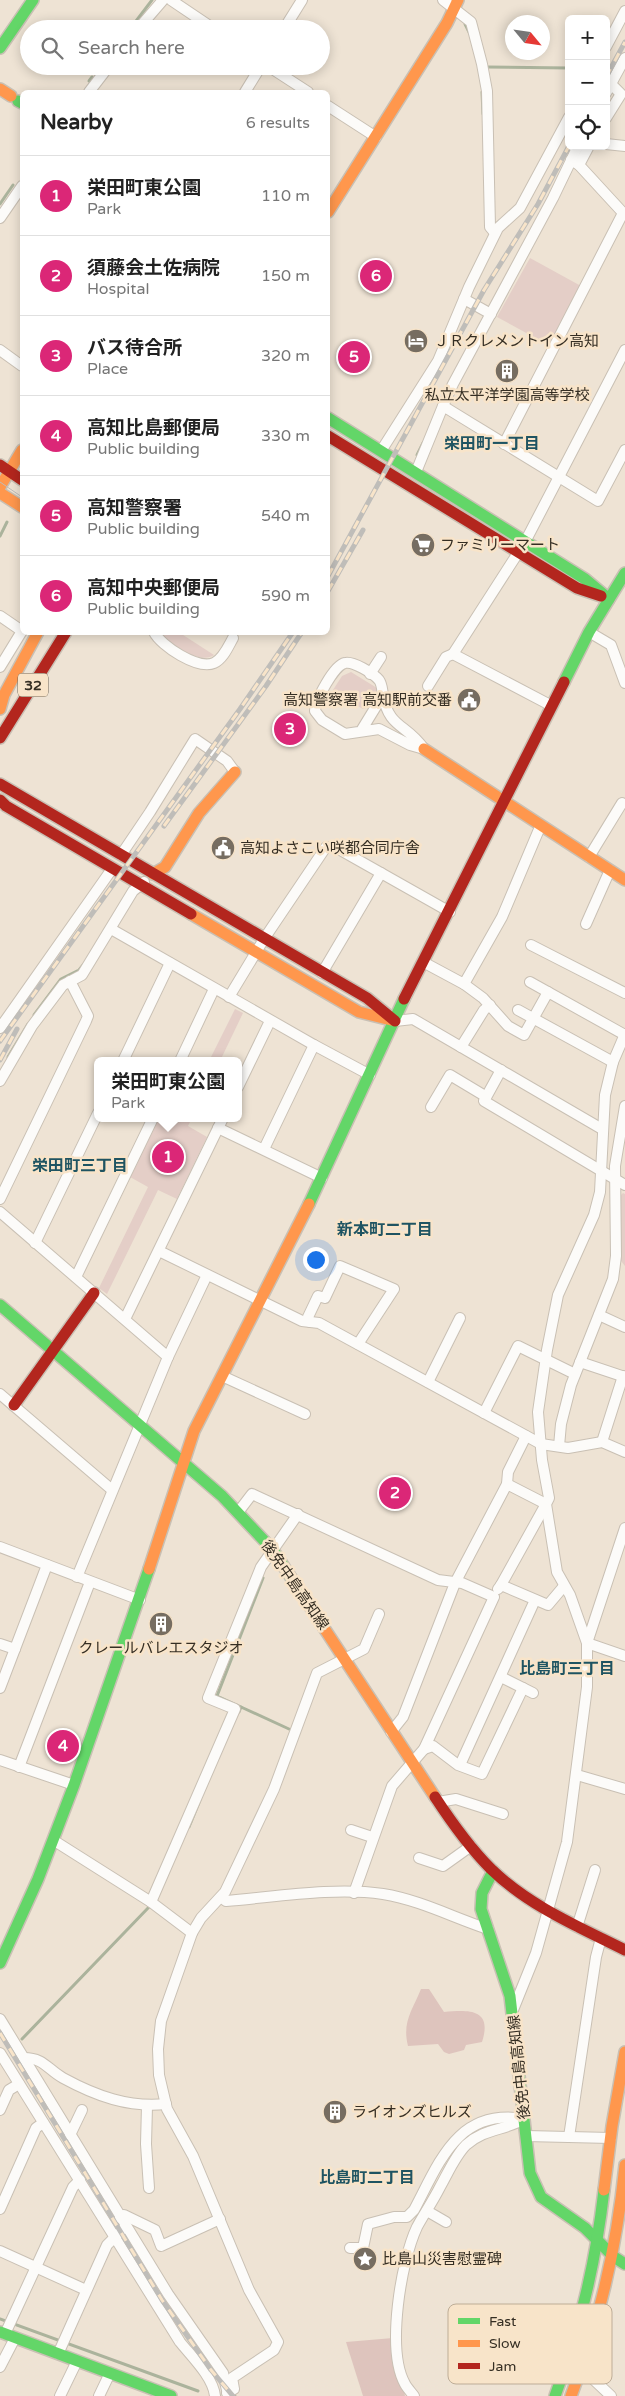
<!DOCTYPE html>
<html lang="en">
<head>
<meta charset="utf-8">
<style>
	:root { --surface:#fff; --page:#f6f6f6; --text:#222; --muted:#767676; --line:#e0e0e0; --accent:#db2777 }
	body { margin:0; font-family:"Varela Round","Noto Sans JP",sans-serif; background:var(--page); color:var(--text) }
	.controls { position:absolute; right:15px; top:15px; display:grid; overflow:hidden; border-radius:8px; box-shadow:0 2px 12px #0003 }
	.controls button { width:45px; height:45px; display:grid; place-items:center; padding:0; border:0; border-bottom:1px solid var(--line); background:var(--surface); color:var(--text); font:25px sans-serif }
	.compass { position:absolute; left:505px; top:15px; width:45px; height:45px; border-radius:50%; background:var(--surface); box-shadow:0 2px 12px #0003; rotate:119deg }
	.you { position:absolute; left:315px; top:1259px; width:18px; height:18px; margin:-12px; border:4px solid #fff; border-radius:50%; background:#1a73e8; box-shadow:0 0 0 8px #1a73e833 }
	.badge { display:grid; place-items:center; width:32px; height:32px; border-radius:50%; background:var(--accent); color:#fff; font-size:16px; font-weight:700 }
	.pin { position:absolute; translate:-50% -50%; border:2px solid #fff; box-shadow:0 1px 5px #0006 }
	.popup { position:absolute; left:94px; top:1057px; width:148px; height:65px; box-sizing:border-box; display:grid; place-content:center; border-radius:8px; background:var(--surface); filter:drop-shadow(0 1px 4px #0005); font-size:16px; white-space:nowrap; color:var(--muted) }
	.popup b { font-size:19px; color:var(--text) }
	.popup::after { content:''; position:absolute; left:50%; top:100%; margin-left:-10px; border:10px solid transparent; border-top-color:var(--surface) }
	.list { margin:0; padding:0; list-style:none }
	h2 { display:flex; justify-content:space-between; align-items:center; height:65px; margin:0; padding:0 20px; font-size:21px }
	h2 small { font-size:16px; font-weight:400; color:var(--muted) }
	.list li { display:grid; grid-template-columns:32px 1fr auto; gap:15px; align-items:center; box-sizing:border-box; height:80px; padding:0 20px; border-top:1px solid var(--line) }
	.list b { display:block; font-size:19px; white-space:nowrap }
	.list p { margin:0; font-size:16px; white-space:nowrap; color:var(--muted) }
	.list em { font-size:16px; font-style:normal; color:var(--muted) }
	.icon { flex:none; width:28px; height:28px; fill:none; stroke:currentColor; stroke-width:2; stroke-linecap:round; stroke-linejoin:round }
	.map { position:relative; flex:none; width:625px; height:2396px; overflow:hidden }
	.search { position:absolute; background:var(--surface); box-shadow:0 2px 12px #0003; left:20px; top:20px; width:310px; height:55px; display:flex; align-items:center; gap:12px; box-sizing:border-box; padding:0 18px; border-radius:28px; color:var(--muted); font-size:19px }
	.panel { position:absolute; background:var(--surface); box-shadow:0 2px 12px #0003; left:20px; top:90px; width:310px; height:545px; border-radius:8px }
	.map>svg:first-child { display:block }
</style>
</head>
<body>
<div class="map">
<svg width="625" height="2396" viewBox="0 0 625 2396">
	<rect width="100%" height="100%" fill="#eee3d4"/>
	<g fill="#e4cec7">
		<path d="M530,258L581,286L550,346L497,317Z"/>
		<path d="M160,633H180L214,655C199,665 171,644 160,633Z"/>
		<path d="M351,672L377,688V697L372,706L363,709L335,693L333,690L342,676Z"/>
		<path d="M235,1009L243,1013L220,1061H209Z"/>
		<path d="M158,1118H169L178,1123L180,1118H192L188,1126L207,1137L177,1199L158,1190L107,1294L99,1288L148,1187L130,1177Z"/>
		<path d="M623,1193L625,1194V1266L621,1261L620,1196Z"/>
	</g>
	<g fill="#dec4bd">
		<path d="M421,1989H429L444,2012C468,2010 493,2008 482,2042L466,2045L464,2050L449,2054L444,2052L438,2044L408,2046C402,2022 412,2011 421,1989Z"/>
		<path d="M393,2338L405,2396H363L346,2342Z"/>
	</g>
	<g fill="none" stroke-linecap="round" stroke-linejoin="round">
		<g stroke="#abb39c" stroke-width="3">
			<path d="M465,24L469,32"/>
			<path d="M130,29L152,0"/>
			<path d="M487,67L569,68"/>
			<path d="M89,81L92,77"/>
			<path d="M482,92L483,114"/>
			<path d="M0,204L13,185"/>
			<path d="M417,455L423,443"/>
			<path d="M0,536L7,522"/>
			<path d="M34,1015L61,979L79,970L83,965"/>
			<path d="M8,1057L28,1024"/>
			<path d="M241,1707L289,1729"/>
			<path d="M239,1712L241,1707L217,1696L263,1578"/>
			<path d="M189,1827L200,1800"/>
			<path d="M22,2039L149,1907"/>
			<path d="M0,2319L198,2391"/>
			<path d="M234,2396H235"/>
		</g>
		<g stroke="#c9c0b4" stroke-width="12">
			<g id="street">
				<path d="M171,0L214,29"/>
				<path d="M443,0L471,22L482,64L487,91L490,227L495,233"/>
				<path d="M138,29L163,0"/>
				<path d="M284,29L302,0"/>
				<path d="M606,47L625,11"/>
				<path d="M268,66L308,92"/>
				<path d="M89,92L109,66"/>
				<path d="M245,92L261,66"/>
				<path d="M606,93L625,58"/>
				<path d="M328,106L376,137"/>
				<path d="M606,118L621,94L611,84"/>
				<path d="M606,144L625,146"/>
				<path d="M571,160L579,165L625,215"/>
				<path d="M579,165L589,146"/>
				<path d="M0,218L22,186"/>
				<path d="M464,299L491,314"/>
				<path d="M0,350L22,366"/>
				<path d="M443,406L453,384L553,198L578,146"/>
				<path d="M504,444L623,213"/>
				<path d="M381,451L438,361L469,287L498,228L520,208L569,117"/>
				<path d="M416,472L443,406L598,501L625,450"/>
				<path d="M0,616L22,631"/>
				<path d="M154,632C161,646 198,670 214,663C223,659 228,647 233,638"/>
				<path d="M589,632L611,645L625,683"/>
				<path d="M0,667L22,631"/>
				<path d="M370,674L381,657"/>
				<path d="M428,686L446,657L453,654"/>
				<path d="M552,706L453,654L525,542L625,350"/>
				<path d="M361,731L383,695C382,689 382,684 379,680C373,673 353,661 345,663C334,665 315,701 315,711L322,720L345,734L379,729L410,745L424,749C406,723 389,729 383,695"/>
				<path d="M121,855L150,812L195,739L227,761L235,772"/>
				<path d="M589,857L622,803"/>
				<path d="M586,924L610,870"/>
				<path d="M111,929L314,1045L264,1149"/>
				<path d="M531,945L625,993"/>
				<path d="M423,962L464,984L502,917L540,827"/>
				<path d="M322,973L381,873"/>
				<path d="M530,982L625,1035"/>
				<path d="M464,984L483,998L508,1026L524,1035L548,992"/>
				<path d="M229,997L264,939L326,847H335L450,912"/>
				<path d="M518,1010L613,1062"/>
				<path d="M395,1021L413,1019L602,1129"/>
				<path d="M0,1028L112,869"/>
				<path d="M314,1045L370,1075"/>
				<path d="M461,1047L484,1010L490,1005"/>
				<path d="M123,1061L170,963"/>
				<path d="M180,1061L214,989"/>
				<path d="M501,1070L484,1101L625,1185"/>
				<path d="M0,1081L32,1026L63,985L82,975L133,891L144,882"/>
				<path d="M238,1087L270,1021"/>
				<path d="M431,1107L450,1075L485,1096"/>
				<path d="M218,1128L322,1178"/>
				<path d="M0,1199L86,1021L88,1016L70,981"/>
				<path d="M0,1212L168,1357L207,1275"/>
				<path d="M35,1243L98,1113"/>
				<path d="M159,1251L302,1321L319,1323L541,1444L568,1448L602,1442L625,1452"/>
				<path d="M76,1277L153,1118"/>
				<path d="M599,1315L625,1327"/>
				<path d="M125,1319L223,1118"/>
				<path d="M310,1322L308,1317L318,1296L325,1298L340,1266L394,1289L358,1344"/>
				<path d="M580,1362L625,1377"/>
				<path d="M222,1376L305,1414"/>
				<path d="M428,1382L460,1318"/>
				<path d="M0,1394L111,1489"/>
				<path d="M484,1413L518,1346L575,1374"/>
				<path d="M602,1442L623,1376"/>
				<path d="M559,1446L561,1424L571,1385L613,1279L616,1256L615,1166L625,1106"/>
				<path d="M239,1511L252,1494L438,1580L462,1583L494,1597L424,1749L392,1786L354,1893"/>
				<path d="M0,1547L140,1600"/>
				<path d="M77,1577L168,1357"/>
				<path d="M501,1585L546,1504L507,1484"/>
				<path d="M498,1589L501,1585L548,1605L564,1586"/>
				<path d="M587,1643L570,1595L557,1572L546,1504L549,1498L542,1460L538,1412L547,1350L558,1295L594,1215L600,1192L605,1095L613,1062L625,1034"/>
				<path d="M587,1643L625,1656"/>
				<path d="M0,1644L15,1649"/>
				<path d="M501,1677L533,1693"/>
				<path d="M0,1688L47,1565"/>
				<path d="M391,1732L403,1717L455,1583L507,1484L508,1472L526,1436"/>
				<path d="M424,1749L433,1746L458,1765L482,1774L523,1688"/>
				<path d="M0,1760L74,1785"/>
				<path d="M460,1765L535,1600"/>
				<path d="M19,1767L90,1582"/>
				<path d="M577,1775L625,1789"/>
				<path d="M438,1802L456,1799L503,1814"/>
				<path d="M351,1830L372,1837"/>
				<path d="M53,1840L151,1902L192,1933"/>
				<path d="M419,1858L443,1866L471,1846"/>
				<path d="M221,1897L226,1901C276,1897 333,1887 383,1894C420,1900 452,1917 488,1929"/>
				<path d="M151,1902L235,1709L208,1698L261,1567L298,1514"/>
				<path d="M577,1927L595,1870"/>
				<path d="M513,2010L536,1953L567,1842L587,1687V1643L625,1528"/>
				<path d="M0,2019L168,2294L223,2373L227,2390"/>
				<path d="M0,2053L180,2342C192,2357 213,2377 215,2396"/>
				<path d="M24,2058C44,2058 47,2069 63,2078C96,2096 129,2108 166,2104"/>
				<path d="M147,2106L146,2144L149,2188"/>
				<path d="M0,2110L9,2090L19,2084"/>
				<path d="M70,2135L82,2110"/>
				<path d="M526,2136L611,2138"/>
				<path d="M569,2137L596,1957L601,1938"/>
				<path d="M0,2209L36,2128L43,2123"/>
				<path d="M427,2211L446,2222"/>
				<path d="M120,2218L124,2215L155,2230L161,2246L220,2219"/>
				<path d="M350,2248H363L368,2224L394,2217H407L414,2210C440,2161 458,2108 524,2119"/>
				<path d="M0,2251L86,2290"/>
				<path d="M5,2334L73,2187L80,2180"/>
				<path d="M58,2354L107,2245L125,2227"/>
				<path d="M0,2367L15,2338"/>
				<path d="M581,2372L592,2378L611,2396"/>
				<path d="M227,2393L234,2389L232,2378L274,2350L278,2342L249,2290L193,2156L167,2109L159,2075L158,2049L161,2021L192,1933L201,1918L225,1892L274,1789L317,1673L364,1649L379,1614"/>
				<path d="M60,2396L77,2361"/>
				<path d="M99,2396L110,2373"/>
				<path d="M414,2396C411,2392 407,2388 405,2384C386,2350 401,2261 417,2227C424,2214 433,2201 440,2187C448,2173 455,2156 466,2145C485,2128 504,2131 524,2119"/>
			</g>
		</g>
		<g stroke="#c9c0b4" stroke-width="14">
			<g id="fast">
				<path d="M0,48L33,0"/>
				<path d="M18,101L22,103"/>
				<path d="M328,418L585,579L609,599"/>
				<path d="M564,682L589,632L625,573"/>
				<path d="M309,1204L404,999"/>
				<path d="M0,1305L222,1496L273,1550L303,1596"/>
				<path d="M493,1871L482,1893L481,1909L510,1996L530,2173L541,2197L585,2228L614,2257L625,2264"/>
				<path d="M0,1963L38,1879L74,1785L149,1569"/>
				<path d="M0,2332L171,2396"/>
				<path d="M555,2396C580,2330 596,2260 604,2190"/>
			</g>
		</g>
		<g stroke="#c9c0b4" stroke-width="14">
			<g id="slow">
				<path d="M0,89L11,96"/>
				<path d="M328,212L447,23L458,0"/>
				<path d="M0,487L22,450"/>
				<path d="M0,493L22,507"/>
				<path d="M0,709L4,695L38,632"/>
				<path d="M424,749L625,880"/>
				<path d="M153,874L165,867L199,813L235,772"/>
				<path d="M191,914L359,1012L391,1020"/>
				<path d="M149,1569L194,1431L309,1204"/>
				<path d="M303,1596L435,1797"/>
				<path d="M604,2190L612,2126L625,2052"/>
				<path d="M571,2396C600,2321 617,2245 625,2165"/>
			</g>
		</g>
		<g stroke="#c9c0b4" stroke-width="14">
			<g id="jam">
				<path d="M328,436L577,588L601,596"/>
				<path d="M0,465L22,480"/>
				<path d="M0,738L66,632"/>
				<path d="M0,784L367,998L395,1021"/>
				<path d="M0,800L6,806L191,914"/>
				<path d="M404,999L564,682"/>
				<path d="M14,1405L94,1293"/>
				<path d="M435,1797C452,1823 470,1848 491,1869C529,1906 579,1927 625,1950"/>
			</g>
		</g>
		<use href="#street" stroke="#fcfbf9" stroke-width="10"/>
		<use href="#fast" stroke="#63d668" stroke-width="11"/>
		<use href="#slow" stroke="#ff974d" stroke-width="11"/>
		<use href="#jam" stroke="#b3261e" stroke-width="11"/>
		<path stroke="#bfbdb9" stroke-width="1" d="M0,482L22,497"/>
		<g stroke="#bfbdb9" stroke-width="5">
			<g id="rail">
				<path d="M606,77L625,42"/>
				<path d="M328,576L484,290L538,204L569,146"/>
				<path d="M328,591L363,530"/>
				<path d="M164,826L266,686L302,632"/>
				<path d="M0,1041L240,709L293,632"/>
				<path d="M0,1060L17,1029"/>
				<path d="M0,2033L162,2300L211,2370L233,2396"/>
			</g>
		</g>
		<use href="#rail" stroke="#f8e4c9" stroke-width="3" stroke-dasharray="9" stroke-linecap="butt"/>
	</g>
	<defs>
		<g id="hotel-disc" transform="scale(1.25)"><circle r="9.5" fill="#766d61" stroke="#f8e4c9"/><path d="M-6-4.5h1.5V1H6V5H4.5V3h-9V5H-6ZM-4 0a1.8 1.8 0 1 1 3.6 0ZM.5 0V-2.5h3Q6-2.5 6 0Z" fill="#fff"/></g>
		<g id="building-disc" transform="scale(1.25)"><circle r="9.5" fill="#766d61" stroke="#f8e4c9"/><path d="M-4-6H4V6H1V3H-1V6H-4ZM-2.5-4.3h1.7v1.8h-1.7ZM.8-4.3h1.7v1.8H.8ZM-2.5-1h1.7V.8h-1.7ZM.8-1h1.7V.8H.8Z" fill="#fff"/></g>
		<g id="supermarket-disc" transform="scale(1.25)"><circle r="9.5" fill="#766d61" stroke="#f8e4c9"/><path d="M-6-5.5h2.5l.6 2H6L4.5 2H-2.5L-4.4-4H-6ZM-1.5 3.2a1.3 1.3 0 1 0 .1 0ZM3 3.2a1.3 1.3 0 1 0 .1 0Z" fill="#fff"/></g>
		<g id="civic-disc" transform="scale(1.25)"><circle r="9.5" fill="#766d61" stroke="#f8e4c9"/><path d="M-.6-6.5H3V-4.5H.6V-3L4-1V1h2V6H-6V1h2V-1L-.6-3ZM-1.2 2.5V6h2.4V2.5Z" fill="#fff"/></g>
		<g id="sight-disc" transform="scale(1.25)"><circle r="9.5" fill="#766d61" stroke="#f8e4c9"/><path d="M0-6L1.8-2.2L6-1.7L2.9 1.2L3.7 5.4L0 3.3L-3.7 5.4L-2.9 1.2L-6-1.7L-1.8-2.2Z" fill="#fff"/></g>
	</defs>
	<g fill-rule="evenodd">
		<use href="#hotel-disc" x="416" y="341"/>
		<use href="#building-disc" x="507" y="371"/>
		<use href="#supermarket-disc" x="423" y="545"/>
		<use href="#civic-disc" x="469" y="700"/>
		<use href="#civic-disc" x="223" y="848"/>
		<use href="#building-disc" x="161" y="1624"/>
		<use href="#building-disc" x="335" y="2112"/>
		<use href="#sight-disc" x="365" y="2259"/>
	</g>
	<g text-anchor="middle" stroke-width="5" stroke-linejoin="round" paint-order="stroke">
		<rect fill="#f8e4c9" stroke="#706555" stroke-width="1" x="18" y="673.5" width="30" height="23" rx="4"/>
		<g font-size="14" font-weight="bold" fill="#352e23">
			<text x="33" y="690">32</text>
		</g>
		<g font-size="15" fill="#352e23" stroke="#f8e4c9" text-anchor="start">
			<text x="434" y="346">ＪＲクレメントイン高知</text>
			<text x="507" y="400" text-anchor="middle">私立太平洋学園高等学校</text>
			<text x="440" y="550">ファミリーマート</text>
			<text x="452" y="705" text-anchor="end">高知警察署 高知駅前交番</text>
			<text x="240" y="853">高知よさこい咲都合同庁舎</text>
			<text x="161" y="1653" text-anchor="middle">クレールバレエスタジオ</text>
			<text x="352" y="2117">ライオンズヒルズ</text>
			<text x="382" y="2264">比島山災害慰霊碑</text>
		</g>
		<g font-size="15" fill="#352e23" stroke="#f8e4c9">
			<text transform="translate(295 1585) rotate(55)" y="5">後免中島高知線</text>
			<text transform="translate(519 2067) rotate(-96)" y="5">後免中島高知線</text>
		</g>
		<g font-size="16" font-weight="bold" fill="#1f5462" stroke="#f8e4c9">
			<text x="492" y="449">栄田町一丁目</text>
			<text x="80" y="1171">栄田町三丁目</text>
			<text x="385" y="1235">新本町二丁目</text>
			<text x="567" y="1674">比島町三丁目</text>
			<text x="367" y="2183">比島町二丁目</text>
		</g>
	</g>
	<rect x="448" y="2304" width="164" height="80" rx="8" fill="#f8e4c9" stroke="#bead97" stroke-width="1"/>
	<rect x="458" y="2318" width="22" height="6" fill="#63d668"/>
	<rect x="458" y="2340" width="22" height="7" fill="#ff974d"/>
	<rect x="458" y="2363" width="22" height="6" fill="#b3261e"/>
	<g font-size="14" fill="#352e23">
		<text x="489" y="2326">Fast</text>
		<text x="489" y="2348">Slow</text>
		<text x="489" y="2371">Jam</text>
	</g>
</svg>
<div class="controls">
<button>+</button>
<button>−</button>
<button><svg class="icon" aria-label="locate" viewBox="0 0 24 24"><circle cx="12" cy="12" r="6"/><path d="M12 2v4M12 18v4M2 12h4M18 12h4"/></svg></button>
</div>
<svg class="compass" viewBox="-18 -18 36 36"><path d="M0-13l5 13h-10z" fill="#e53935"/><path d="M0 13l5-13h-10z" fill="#767676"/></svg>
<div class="you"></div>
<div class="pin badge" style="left:168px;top:1157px">1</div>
<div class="popup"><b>栄田町東公園</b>Park</div>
<div class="pin badge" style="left:395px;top:1493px">2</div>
<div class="pin badge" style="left:290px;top:729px">3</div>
<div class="pin badge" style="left:63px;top:1746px">4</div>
<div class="pin badge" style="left:354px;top:357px">5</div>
<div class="pin badge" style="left:376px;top:276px">6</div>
<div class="search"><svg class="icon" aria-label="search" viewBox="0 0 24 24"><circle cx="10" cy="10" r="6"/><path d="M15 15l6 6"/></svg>Search here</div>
<section class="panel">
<h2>Nearby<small>6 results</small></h2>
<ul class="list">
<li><span class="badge">1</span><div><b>栄田町東公園</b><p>Park</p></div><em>110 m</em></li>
<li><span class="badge">2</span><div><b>須藤会土佐病院</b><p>Hospital</p></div><em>150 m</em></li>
<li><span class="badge">3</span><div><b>バス待合所</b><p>Place</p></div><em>320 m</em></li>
<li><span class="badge">4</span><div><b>高知比島郵便局</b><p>Public building</p></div><em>330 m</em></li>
<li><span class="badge">5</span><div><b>高知警察署</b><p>Public building</p></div><em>540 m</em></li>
<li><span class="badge">6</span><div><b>高知中央郵便局</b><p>Public building</p></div><em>590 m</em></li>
</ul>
</section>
</div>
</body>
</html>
